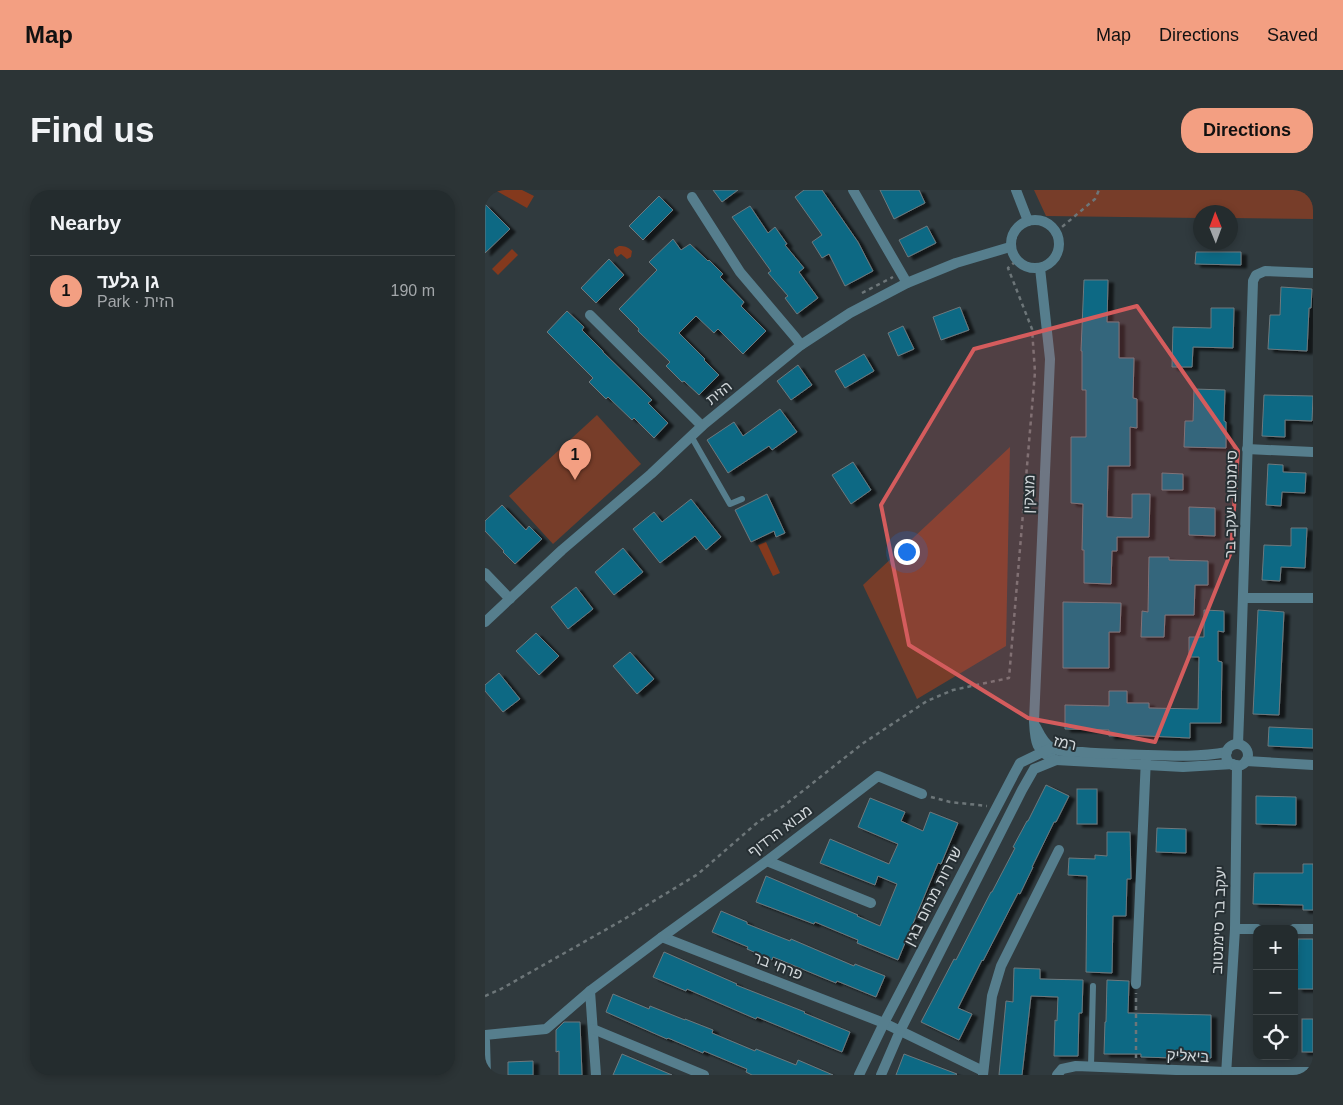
<!DOCTYPE html>
<html lang="en">
<head>
<meta charset="utf-8">
<style>
	:root { --surface:#242c2e; --page:#2c3436; --text:#f1f3f6; --muted:#a3a7aa; --line:#41484a; --accent:#f39f82 }
	body { margin:0; font-family:Arial,"Noto Sans Hebrew",sans-serif; background:var(--page); color:var(--text) }
	.controls { position:absolute; right:15px; bottom:15px; display:grid; overflow:hidden; border-radius:10px; box-shadow:0 2px 8px #0003 }
	.controls button { width:45px; height:45px; display:grid; place-items:center; padding:0; border:0; border-bottom:1px solid var(--line); background:var(--surface); color:var(--text); font:25px sans-serif }
	.compass { position:absolute; left:708px; top:15px; width:45px; height:45px; border-radius:50%; background:var(--surface); box-shadow:0 2px 8px #0003; rotate:359deg }
	.you { position:absolute; left:421px; top:361px; width:18px; height:18px; margin:-12px; border:4px solid #fff; border-radius:50%; background:#1a73e8; box-shadow:0 0 0 8px #1a73e833 }
	.badge { display:grid; place-items:center; width:32px; height:32px; border-radius:50%; background:var(--accent); color:#111; font-size:16px; font-weight:700 }
	.pin { position:absolute; translate:-50% -41px; filter:drop-shadow(0 1px 2px #0008) }
	.pin::after { content:''; position:absolute; top:26px; width:18px; height:15px; background:inherit; clip-path:polygon(0 0,100% 0,50% 100%) }
	.list { margin:0; padding:0; list-style:none }
	h2 { display:flex; justify-content:space-between; align-items:center; height:65px; margin:0; padding:0 20px; font-size:21px }
	h2 small { font-size:16px; font-weight:400; color:var(--muted) }
	.list li { display:grid; grid-template-columns:32px 1fr auto; gap:15px; align-items:center; box-sizing:border-box; height:70px; padding:0 20px; border-top:1px solid var(--line) }
	.list b { display:block; font-size:19px; white-space:nowrap }
	.list p { margin:0; font-size:16px; white-space:nowrap; color:var(--muted) }
	.list em { font-size:16px; font-style:normal; color:var(--muted) }
	.icon { flex:none; width:28px; height:28px; fill:none; stroke:currentColor; stroke-width:2; stroke-linecap:round; stroke-linejoin:round }
	.map { position:relative; flex:none; width:828px; height:885px; overflow:hidden; border-radius:20px }
	header { display:flex; align-items:center; gap:30px; box-sizing:border-box; height:70px; padding:0 25px; background:var(--accent); color:#111 }
	header strong { font-size:24px }
	nav { display:flex; gap:28px; margin-inline-start:auto; font-size:18px }
	.intro { display:flex; align-items:center; justify-content:space-between; box-sizing:border-box; height:120px; padding:0 30px }
	h1 { margin:0; font-size:35px }
	.button { padding:12px 22px; border-radius:20px; background:var(--accent); color:#111; font-size:18px; font-weight:700 }
	main { display:flex; gap:30px; padding:0 30px }
	aside { flex:1; background:var(--surface); border-radius:20px; box-shadow:0 2px 8px #0003 }
	.map>svg:first-child { display:block }
</style>
</head>
<body>
<header>
<strong>Map</strong>
<nav><a>Map</a><a>Directions</a><a>Saved</a></nav>
</header>
<div class="intro"><h1>Find us</h1><a class="button">Directions</a></div>
<main>
<aside>
<h2>Nearby<small></small></h2>
<ul class="list">
<li><span class="badge">1</span><div><b>גן גלעד</b><p>Park · הזית</p></div><em>190 m</em></li>
</ul>
</aside>
<div class="map">
<svg width="828" height="885" viewBox="0 0 828 885">
	<defs>
		<filter id="shadow"><feDropShadow dx="5.5" dy="3" stdDeviation="1" flood-color="#0009"/></filter>
	</defs>
	<rect width="100%" height="100%" fill="#303a3e"/>
	<g fill="#773d29">
		<path d="M549,0H828V29L746,28V22H716L715,28L561,26Z"/>
		<path d="M112,225L156,274L68,354L24,306Z"/>
		<path d="M525,257L521,456L432,509L378,395Z"/>
	</g>
	<g fill="#84391d">
		<path d="M10,0H37L49,6L42,18Z"/>
		<path d="M134,56C140,56 143,57 147,61L146,67L142,69L136,64L132,67L129,63V59Z"/>
		<path d="M27,59L33,65L13,85L7,79Z"/>
		<path d="M281,352L295,383L288,386L273,355Z"/>
	</g>
	<g fill="#096984" stroke="#6e797e" filter="url(#shadow)">
		<path d="M228,0H253L237,12Z"/>
		<path d="M319,0H337L373,52L388,81L360,96L344,64L337,68L327,52L337,45L310,7Z"/>
		<path d="M395,0H434L440,13L409,29Z"/>
		<path d="M174,6L188,20L158,50L144,36Z"/>
		<path d="M0,14L25,39L0,63Z"/>
		<path d="M265,16L283,43L290,37L302,54L300,55L319,78L314,82L333,108L312,124L300,108L303,106L283,83L286,81L247,27Z"/>
		<path d="M442,36L451,53L423,67L414,50Z"/>
		<path d="M188,49L196,60L205,54L223,71L224,70L238,84L235,87L259,112L256,116L281,141L258,164L233,139L229,143L211,126L194,143L220,169L219,170L234,185L214,205L199,191L197,192L181,176L185,172L153,141L154,139L134,119L172,80L164,72Z"/>
		<path d="M711,62H756V75L710,74Z"/>
		<path d="M124,69L139,85L111,113L96,98Z"/>
		<path d="M599,90H623L622,132H634V168H649L648,208L652,209V238L645,237V276H623L622,327L647,328V304H665L664,347H632V361H627L626,394L599,393V360H597L598,314L586,313V247H601V200H597V161H596Z"/>
		<path d="M796,97L827,99L826,118H824L822,161L783,159L785,125H795Z"/>
		<path d="M475,117L484,140L456,150L448,127Z"/>
		<path d="M726,118H749L748,158L708,157L707,177H687L688,137L726,138Z"/>
		<path d="M82,121L99,137L97,140L118,161V162L167,210L163,213L183,233L169,248L149,228L147,230L123,207L121,209L104,192L108,188L62,142Z"/>
		<path d="M418,136L429,159L413,166L403,143Z"/>
		<path d="M379,164L389,181L360,198L350,181Z"/>
		<path d="M313,175L327,195L306,210L292,191Z"/>
		<path d="M709,199L740,200L739,231L741,232V258L699,257L700,231H708Z"/>
		<path d="M779,205L828,206L827,231L800,230V247L777,246Z"/>
		<path d="M295,219L312,242L287,260L284,256L243,283L222,250L249,232L258,246Z"/>
		<path d="M368,272L386,300L366,314L347,285Z"/>
		<path d="M783,274L798,275V282L821,283L820,303L797,302L796,316L781,315Z"/>
		<path d="M677,283L698,284V300H677Z"/>
		<path d="M282,304L300,343L291,347L289,341L266,352L250,320Z"/>
		<path d="M206,309L236,347L221,360L210,346L175,373L148,339L169,322L177,332Z"/>
		<path d="M17,315L41,340L44,336L57,349L30,374L18,362L19,361L0,341V331Z"/>
		<path d="M704,317L730,318V346L704,345Z"/>
		<path d="M806,338H822L820,378L796,377L795,391L777,390L779,355L806,356Z"/>
		<path d="M138,358L158,382L129,405L110,382Z"/>
		<path d="M664,367H684V370L723,371V395H710L709,425H680L679,447H656L657,421L663,422Z"/>
		<path d="M91,397L108,419L83,439L66,417Z"/>
		<path d="M578,412L636,413L635,442H624V478H578Z"/>
		<path d="M719,420L739,421V442L733,441V471L737,472L736,533H705V548L641,545V546H624V540L580,539V515L624,516V501H642V513H664V518L713,519L714,467H704V447H719Z"/>
		<path d="M773,420L799,422L794,525L768,524Z"/>
		<path d="M51,443L74,466L54,485L31,461Z"/>
		<path d="M145,462L169,489L152,504L128,476Z"/>
		<path d="M14,483L35,509L18,522L0,501V495Z"/>
		<path d="M784,537L828,539V558L783,556Z"/>
		<path d="M561,595L584,606L571,632H569L547,677H548L535,704L533,703L498,771L497,770L473,818L487,824L474,850L436,832L469,769L471,770L506,702H507L530,658L528,657L542,631H543Z"/>
		<rect x="592" y="599" width="20" height="35"/>
		<path d="M771,606L811,607V635L771,634Z"/>
		<path d="M385,608L420,622L416,631L438,641L445,622L473,633L456,674L453,673L413,770L372,753L373,750L330,732L329,734L271,712L281,686L373,725L372,726L395,736L412,694L393,686L390,695L335,673L345,649L404,674L413,654L373,637Z"/>
		<path d="M672,638L701,639V663L671,662Z"/>
		<path d="M622,642H645L646,689H642L641,726H628L627,783L601,782L602,686L583,685L584,668L610,669V665L622,666Z"/>
		<path d="M818,674H828V720H818V715L768,714L769,683H818Z"/>
		<path d="M236,721L262,732V734L305,751L306,749L369,776L370,774L400,786L391,807L352,791L351,793L288,767L287,770L262,759L263,757L227,742Z"/>
		<path d="M813,749H828V799H812Z"/>
		<path d="M179,762L252,794L251,795L320,822L319,823L365,842L357,862L272,827L271,829L202,799L201,801L168,787Z"/>
		<path d="M529,778L555,779V789L598,790L597,823H594L593,866H569L570,830L572,831L573,807L546,806L537,885H514L521,811L528,812Z"/>
		<path d="M622,790L644,791L643,823L726,825V868L691,866V868L656,867V864H619L620,832H621Z"/>
		<path d="M128,804L164,819L165,816L200,830V829L228,840L227,843L270,861L271,859L311,875L313,870L348,885H267L261,882L262,879L219,861L218,863L183,848L182,849L121,822Z"/>
		<rect x="817" y="829" width="11" height="33"/>
		<path d="M79,832H95L97,885H74V861L71,862V840Z"/>
		<path d="M137,864L187,885H128Z"/>
		<path d="M419,864L472,884L471,885H411Z"/>
		<path d="M48,871V885H23V872Z"/>
	</g>
	<g fill="none" stroke-linecap="round" stroke-linejoin="round">
		<g stroke="#6d7679" stroke-width="2.5" stroke-dasharray="4 4" stroke-linecap="butt">
			<path d="M571,42L610,9L614,0"/>
			<path d="M377,103L408,87"/>
			<path d="M446,607L465,612L502,616"/>
			<path d="M0,806L16,799L136,731L213,684L273,632L300,615L377,554L442,511L468,500L524,488L550,182L547,139L523,78L532,70"/>
			<path d="M651,868V803"/>
		</g>
		<g stroke="#567e8d" stroke-width="6">
			<path d="M206,246L245,314L257,309"/>
			<path d="M606,876L608,796"/>
		</g>
		<g stroke="#567e8d" stroke-width="10">
			<path d="M368,0L422,93"/>
			<path d="M207,7L255,82L310,147L316,155"/>
			<path d="M105,125L217,236"/>
			<path d="M762,259L828,262"/>
			<path d="M0,383L25,409"/>
			<path d="M759,408H828"/>
			<path d="M282,671L386,713"/>
			<path d="M750,739H772"/>
			<path d="M809,739H828"/>
			<path d="M177,747L399,833L498,881"/>
			<path d="M651,794L661,568"/>
			<path d="M105,801L111,885"/>
			<path d="M108,839L219,885"/>
			<path d="M0,845L61,839L105,801L177,747L282,671L393,586L437,604"/>
			<path d="M0,851L1,885"/>
			<path d="M498,885L507,806L516,776L574,660"/>
			<path d="M572,885L577,879L591,876L741,882H828"/>
		</g>
		<g stroke="#567e8d" stroke-width="10">
			<path d="M531,0L543,31"/>
			<circle cx="550" cy="54" r="24"/>
			<path d="M555,78L565,169L549,531C550,551 550,562 571,570L698,577L748,574"/>
			<path d="M0,432L77,360L166,284L217,236L316,155L365,123L422,93L471,73L525,57"/>
			<path d="M551,537C555,545 559,554 567,558C575,563 588,561 597,562C619,564 640,564 662,565C689,566 715,567 742,562"/>
			<path d="M753,554C759,400 762,246 768,91L771,85L780,81L828,83"/>
			<circle cx="752" cy="565" r="11"/>
			<path d="M761,571L828,575"/>
			<path d="M374,885L399,833L529,584L535,573L566,558"/>
			<path d="M396,885L415,841L537,600L549,579L571,570"/>
			<path d="M741,885L750,739L752,575"/>
		</g>
	</g>
	<path fill="#d45c5d" fill-opacity="0.2" stroke="#d45c5d" stroke-width="4" stroke-linejoin="round" d="M652,116L753,261L746,362L670,552L543,528L424,455L396,315L489,159Z"/>
	<g text-anchor="middle" stroke-width="4" stroke-linejoin="round" paint-order="stroke">
		<g font-size="15" fill="#d1d7da" stroke="#262f33">
			<text transform="translate(234 203) rotate(-39)" y="5">הזית</text>
			<text transform="translate(544 304) rotate(-88)" y="5">מוצקין</text>
			<text transform="translate(746 314) rotate(-89)" y="5">סימנטוב יעקב בר</text>
			<text transform="translate(580 553) rotate(13)" y="5">רמז</text>
			<text transform="translate(295 641) rotate(-37)" y="5">מבוא הרדוף</text>
			<text transform="translate(448 706) rotate(-63)" y="5">שדרות מנחם בגין</text>
			<text transform="translate(734 730) rotate(-88)" y="5">יעקב בר סימנטוב</text>
			<text transform="translate(293 776) rotate(21)" y="5">פרחי בר</text>
			<text transform="translate(703 866) rotate(3)" y="5">ביאליק</text>
		</g>
	</g>
</svg>
<div class="controls">
<button>+</button>
<button>−</button>
<button><svg class="icon" aria-label="locate" viewBox="0 0 24 24"><circle cx="12" cy="12" r="6"/><path d="M12 2v4M12 18v4M2 12h4M18 12h4"/></svg></button>
</div>
<svg class="compass" viewBox="-18 -18 36 36"><path d="M0-13l5 13h-10z" fill="#e53935"/><path d="M0 13l5-13h-10z" fill="#a3a7aa"/></svg>
<div class="you"></div>
<div class="pin badge" style="left:90px;top:290px">1</div>
</div>
</main>
</body>
</html>
